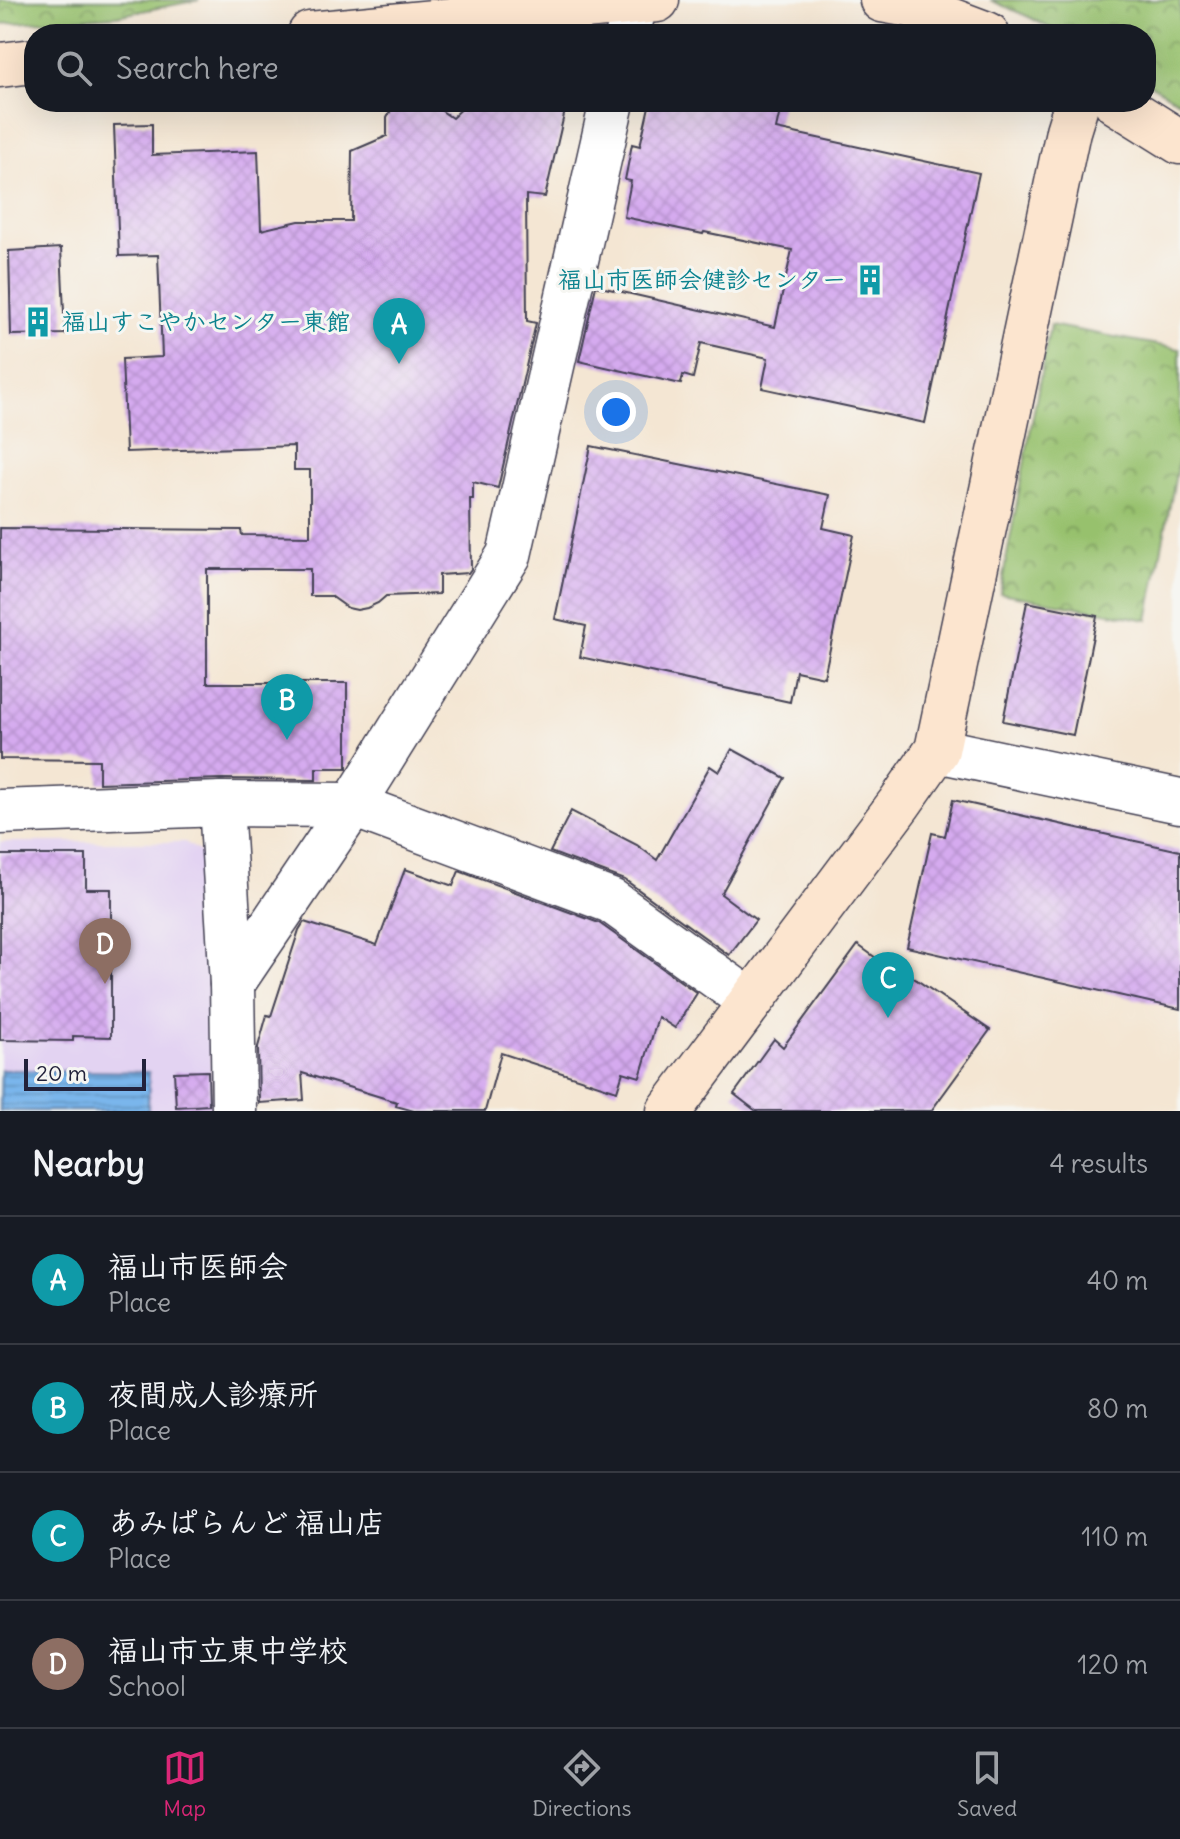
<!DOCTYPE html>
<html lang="en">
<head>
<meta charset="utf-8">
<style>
	:root { --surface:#171b24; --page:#20242c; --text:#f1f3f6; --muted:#9ea1a6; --line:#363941; --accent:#db2777 }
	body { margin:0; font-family:Delius,"Klee One",sans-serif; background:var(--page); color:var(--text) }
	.scale { position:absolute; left:24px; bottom:20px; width:122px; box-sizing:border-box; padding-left:8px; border:4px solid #22223b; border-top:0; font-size:22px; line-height:28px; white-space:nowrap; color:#22223b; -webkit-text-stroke:6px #f6f6f2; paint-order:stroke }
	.you { position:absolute; left:616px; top:412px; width:28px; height:28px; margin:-20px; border:6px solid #fff; border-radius:50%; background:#1a73e8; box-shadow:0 0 0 12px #1a73e833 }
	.badge { display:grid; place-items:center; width:52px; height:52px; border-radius:50%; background:var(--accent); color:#fff; font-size:26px; font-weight:700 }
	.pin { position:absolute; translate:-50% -66px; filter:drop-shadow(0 2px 4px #0008) }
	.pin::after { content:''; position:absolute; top:42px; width:28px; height:24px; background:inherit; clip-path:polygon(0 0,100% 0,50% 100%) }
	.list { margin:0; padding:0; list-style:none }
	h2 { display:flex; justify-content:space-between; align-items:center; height:104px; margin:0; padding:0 32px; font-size:34px }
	h2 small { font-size:26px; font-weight:400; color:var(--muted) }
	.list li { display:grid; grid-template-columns:52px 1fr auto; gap:24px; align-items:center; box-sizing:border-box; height:128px; padding:0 32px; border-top:2px solid var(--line) }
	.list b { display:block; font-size:30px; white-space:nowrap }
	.list p { margin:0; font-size:26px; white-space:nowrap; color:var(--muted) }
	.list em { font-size:26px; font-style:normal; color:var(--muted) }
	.icon { flex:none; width:44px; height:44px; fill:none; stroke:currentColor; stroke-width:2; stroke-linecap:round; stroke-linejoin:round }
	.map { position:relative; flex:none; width:1180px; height:1111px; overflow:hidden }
	.search { position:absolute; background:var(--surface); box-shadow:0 8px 32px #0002; left:24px; right:24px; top:24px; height:88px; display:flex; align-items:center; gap:20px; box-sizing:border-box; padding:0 28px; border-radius:32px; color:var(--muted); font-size:30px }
	.sheet { height:616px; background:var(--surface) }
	nav { display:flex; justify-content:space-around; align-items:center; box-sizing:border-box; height:112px; border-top:2px solid var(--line); background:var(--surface); font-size:22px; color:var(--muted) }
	nav a { display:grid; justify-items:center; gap:4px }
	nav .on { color:var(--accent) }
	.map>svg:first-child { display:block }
</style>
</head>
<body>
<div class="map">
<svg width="1180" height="1111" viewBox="0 0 1180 1111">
	<defs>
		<pattern id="park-crowns" width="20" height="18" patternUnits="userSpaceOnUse" patternTransform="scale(2)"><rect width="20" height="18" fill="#97c16d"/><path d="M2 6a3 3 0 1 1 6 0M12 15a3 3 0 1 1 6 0" fill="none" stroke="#7b9c5b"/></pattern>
		<pattern id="water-rules" width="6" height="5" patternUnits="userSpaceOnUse" patternTransform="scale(2)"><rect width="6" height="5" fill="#7ab6ec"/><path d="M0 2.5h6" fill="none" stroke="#6494c0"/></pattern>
		<pattern id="building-cross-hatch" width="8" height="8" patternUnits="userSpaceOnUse" patternTransform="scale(2)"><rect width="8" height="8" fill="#d5aaef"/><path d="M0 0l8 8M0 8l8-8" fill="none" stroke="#b792ce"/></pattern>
	</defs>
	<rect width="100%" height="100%" fill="#f6f6f2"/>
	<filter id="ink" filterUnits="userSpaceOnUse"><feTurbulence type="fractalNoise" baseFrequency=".0125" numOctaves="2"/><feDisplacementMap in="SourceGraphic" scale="16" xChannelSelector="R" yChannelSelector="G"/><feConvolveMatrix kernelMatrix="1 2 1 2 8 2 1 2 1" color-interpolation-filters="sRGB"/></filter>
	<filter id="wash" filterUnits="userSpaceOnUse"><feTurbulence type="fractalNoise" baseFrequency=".006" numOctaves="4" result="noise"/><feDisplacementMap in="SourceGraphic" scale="32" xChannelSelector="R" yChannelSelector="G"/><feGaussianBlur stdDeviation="1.8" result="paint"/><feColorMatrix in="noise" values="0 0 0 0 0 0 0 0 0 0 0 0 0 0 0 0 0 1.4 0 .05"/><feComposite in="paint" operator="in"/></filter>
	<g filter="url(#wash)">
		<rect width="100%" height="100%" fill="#f4e6d3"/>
		<path fill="#e3d3f2" d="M0,842H185L206,856L212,1111H0Z"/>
		<g fill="url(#park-crowns)" stroke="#5c7254" stroke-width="2">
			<path d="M0,0H199L116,16L0,24Z"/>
			<path d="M990,0H1180V102L1146,82V34H1061L1029,17Z"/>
			<path d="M1050,325L1180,349V453L1148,620L1000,593Z"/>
		</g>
		<path fill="url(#water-rules)" stroke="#4e6c94" stroke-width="2" d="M1,1070L149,1072L148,1111H0Z"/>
		<g id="blocks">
			<g fill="url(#building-cross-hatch)">
				<path d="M400,102H429L452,118L469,102H567L545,197L526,195L527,321L536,323L498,488L473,482V499H470L471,569L468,573L439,575V594L386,596L378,603L367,608L357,610L348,608L331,596H310V569H207V683H347V768H316V780L221,779L99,783V760L0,759V528L241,530L242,535L310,536V470H294V446L126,452L122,359L162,357L158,255L119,256L114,125L152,124V155L258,151L261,230L299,221H351L352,151L387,136V118L392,108Z"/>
				<path d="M650,102H782L776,129L979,173L925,423L762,388L768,358L701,343L693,378L683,375L681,384L579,361L596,286L775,327L792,250L704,232L703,234L624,217L631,181L625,180L632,144L640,146Z"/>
				<path d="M61,248L65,334L11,335L9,251Z"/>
				<path d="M591,446L830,495L823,528L854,535L824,677L796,671L790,702L580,657L586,626L555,619Z"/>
				<path d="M1027,602L1097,616L1073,735L1003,721Z"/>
				<path d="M732,749L785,778L721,894L756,920L729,955L625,880L550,852L571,811L637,845L657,860L710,766L719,772Z"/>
				<path d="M953,800L1180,851V1009L907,947L932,833L945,836Z"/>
				<path d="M0,855H86V889H111V1037L73,1036V1041L0,1040Z"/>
				<path d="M405,869L453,886L459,871L599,923L697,993L675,1028L658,1017L640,1077L623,1072L617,1091L501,1053L485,1111H414L396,1106L397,1102L302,1073L304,1100L259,1103L258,1047L267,1015L271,1016L299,930L304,922L377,945Z"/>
				<path d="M858,945L901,976L902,970L990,1030L931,1111H756L734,1094L774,1039L783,1047Z"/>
				<path d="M208,1071L209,1105L176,1107L174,1072Z"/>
			</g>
		</g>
	</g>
	<g filter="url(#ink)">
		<use href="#blocks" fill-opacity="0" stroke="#423f52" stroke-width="2"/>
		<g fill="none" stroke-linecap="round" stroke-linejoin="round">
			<g stroke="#423f52" stroke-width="47">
				<g id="street">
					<path d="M628,34L635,2"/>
					<path d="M937,750L1180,801"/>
					<path d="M221,804L232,984"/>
					<path d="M0,812L221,804L353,805L611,901L750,1001"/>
					<path d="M234,1111L232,984L353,805L509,555L612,102"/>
				</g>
			</g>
			<g stroke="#423f52" stroke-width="47">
				<g id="secondary">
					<path d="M882,0L910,5L987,34"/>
					<path d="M310,34L657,0"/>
					<path d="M0,65L34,61"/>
					<path d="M1116,102L1180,142"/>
					<path d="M669,1111L899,804L937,750L1068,131L1077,102"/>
				</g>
			</g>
			<use href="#street" stroke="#fff" stroke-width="44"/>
			<use href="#secondary" stroke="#fce5cf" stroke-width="44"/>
		</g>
	</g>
	<defs>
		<g id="building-bare" transform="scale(2.4)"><path d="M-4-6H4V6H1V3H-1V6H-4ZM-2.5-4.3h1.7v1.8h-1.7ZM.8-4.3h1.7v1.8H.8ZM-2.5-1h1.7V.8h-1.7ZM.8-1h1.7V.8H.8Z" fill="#0f9aa8" stroke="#f6f6f2" stroke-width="2.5" paint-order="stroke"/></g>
	</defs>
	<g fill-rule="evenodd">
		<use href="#building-bare" x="870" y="280"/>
		<use href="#building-bare" x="38" y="322"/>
	</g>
	<g text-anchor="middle" stroke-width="6" stroke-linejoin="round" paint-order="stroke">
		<g font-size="24" font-weight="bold" fill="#0d838f" stroke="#f6f6f2" text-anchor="end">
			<text x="846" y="288">福山市医師会健診センター</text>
			<text x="62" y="330" text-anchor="start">福山すこやかセンター東館</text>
		</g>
	</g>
</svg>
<div class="scale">20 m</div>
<div class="you"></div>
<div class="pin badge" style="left:399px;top:364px;background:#0f9aa8">A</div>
<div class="pin badge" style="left:287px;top:740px;background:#0f9aa8">B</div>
<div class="pin badge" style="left:888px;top:1018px;background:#0f9aa8">C</div>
<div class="pin badge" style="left:105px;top:984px;background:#8d6e63">D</div>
<div class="search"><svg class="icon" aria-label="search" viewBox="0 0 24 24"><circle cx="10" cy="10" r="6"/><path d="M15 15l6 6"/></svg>Search here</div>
</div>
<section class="sheet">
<h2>Nearby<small>4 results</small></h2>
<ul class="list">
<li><span class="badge" style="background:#0f9aa8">A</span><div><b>福山市医師会</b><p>Place</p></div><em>40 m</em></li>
<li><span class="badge" style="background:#0f9aa8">B</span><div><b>夜間成人診療所</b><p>Place</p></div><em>80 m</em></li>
<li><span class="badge" style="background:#0f9aa8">C</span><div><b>あみぱらんど 福山店</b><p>Place</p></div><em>110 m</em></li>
<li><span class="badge" style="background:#8d6e63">D</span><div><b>福山市立東中学校</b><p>School</p></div><em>120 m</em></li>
</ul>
</section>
<nav>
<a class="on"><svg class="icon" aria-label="map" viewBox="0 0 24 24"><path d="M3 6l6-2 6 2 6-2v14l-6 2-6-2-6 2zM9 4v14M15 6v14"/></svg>Map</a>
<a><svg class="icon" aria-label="directions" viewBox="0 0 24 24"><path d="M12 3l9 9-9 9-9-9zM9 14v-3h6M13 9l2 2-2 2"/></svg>Directions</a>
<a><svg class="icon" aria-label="saved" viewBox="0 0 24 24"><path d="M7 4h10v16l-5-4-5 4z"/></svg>Saved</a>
</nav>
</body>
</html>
